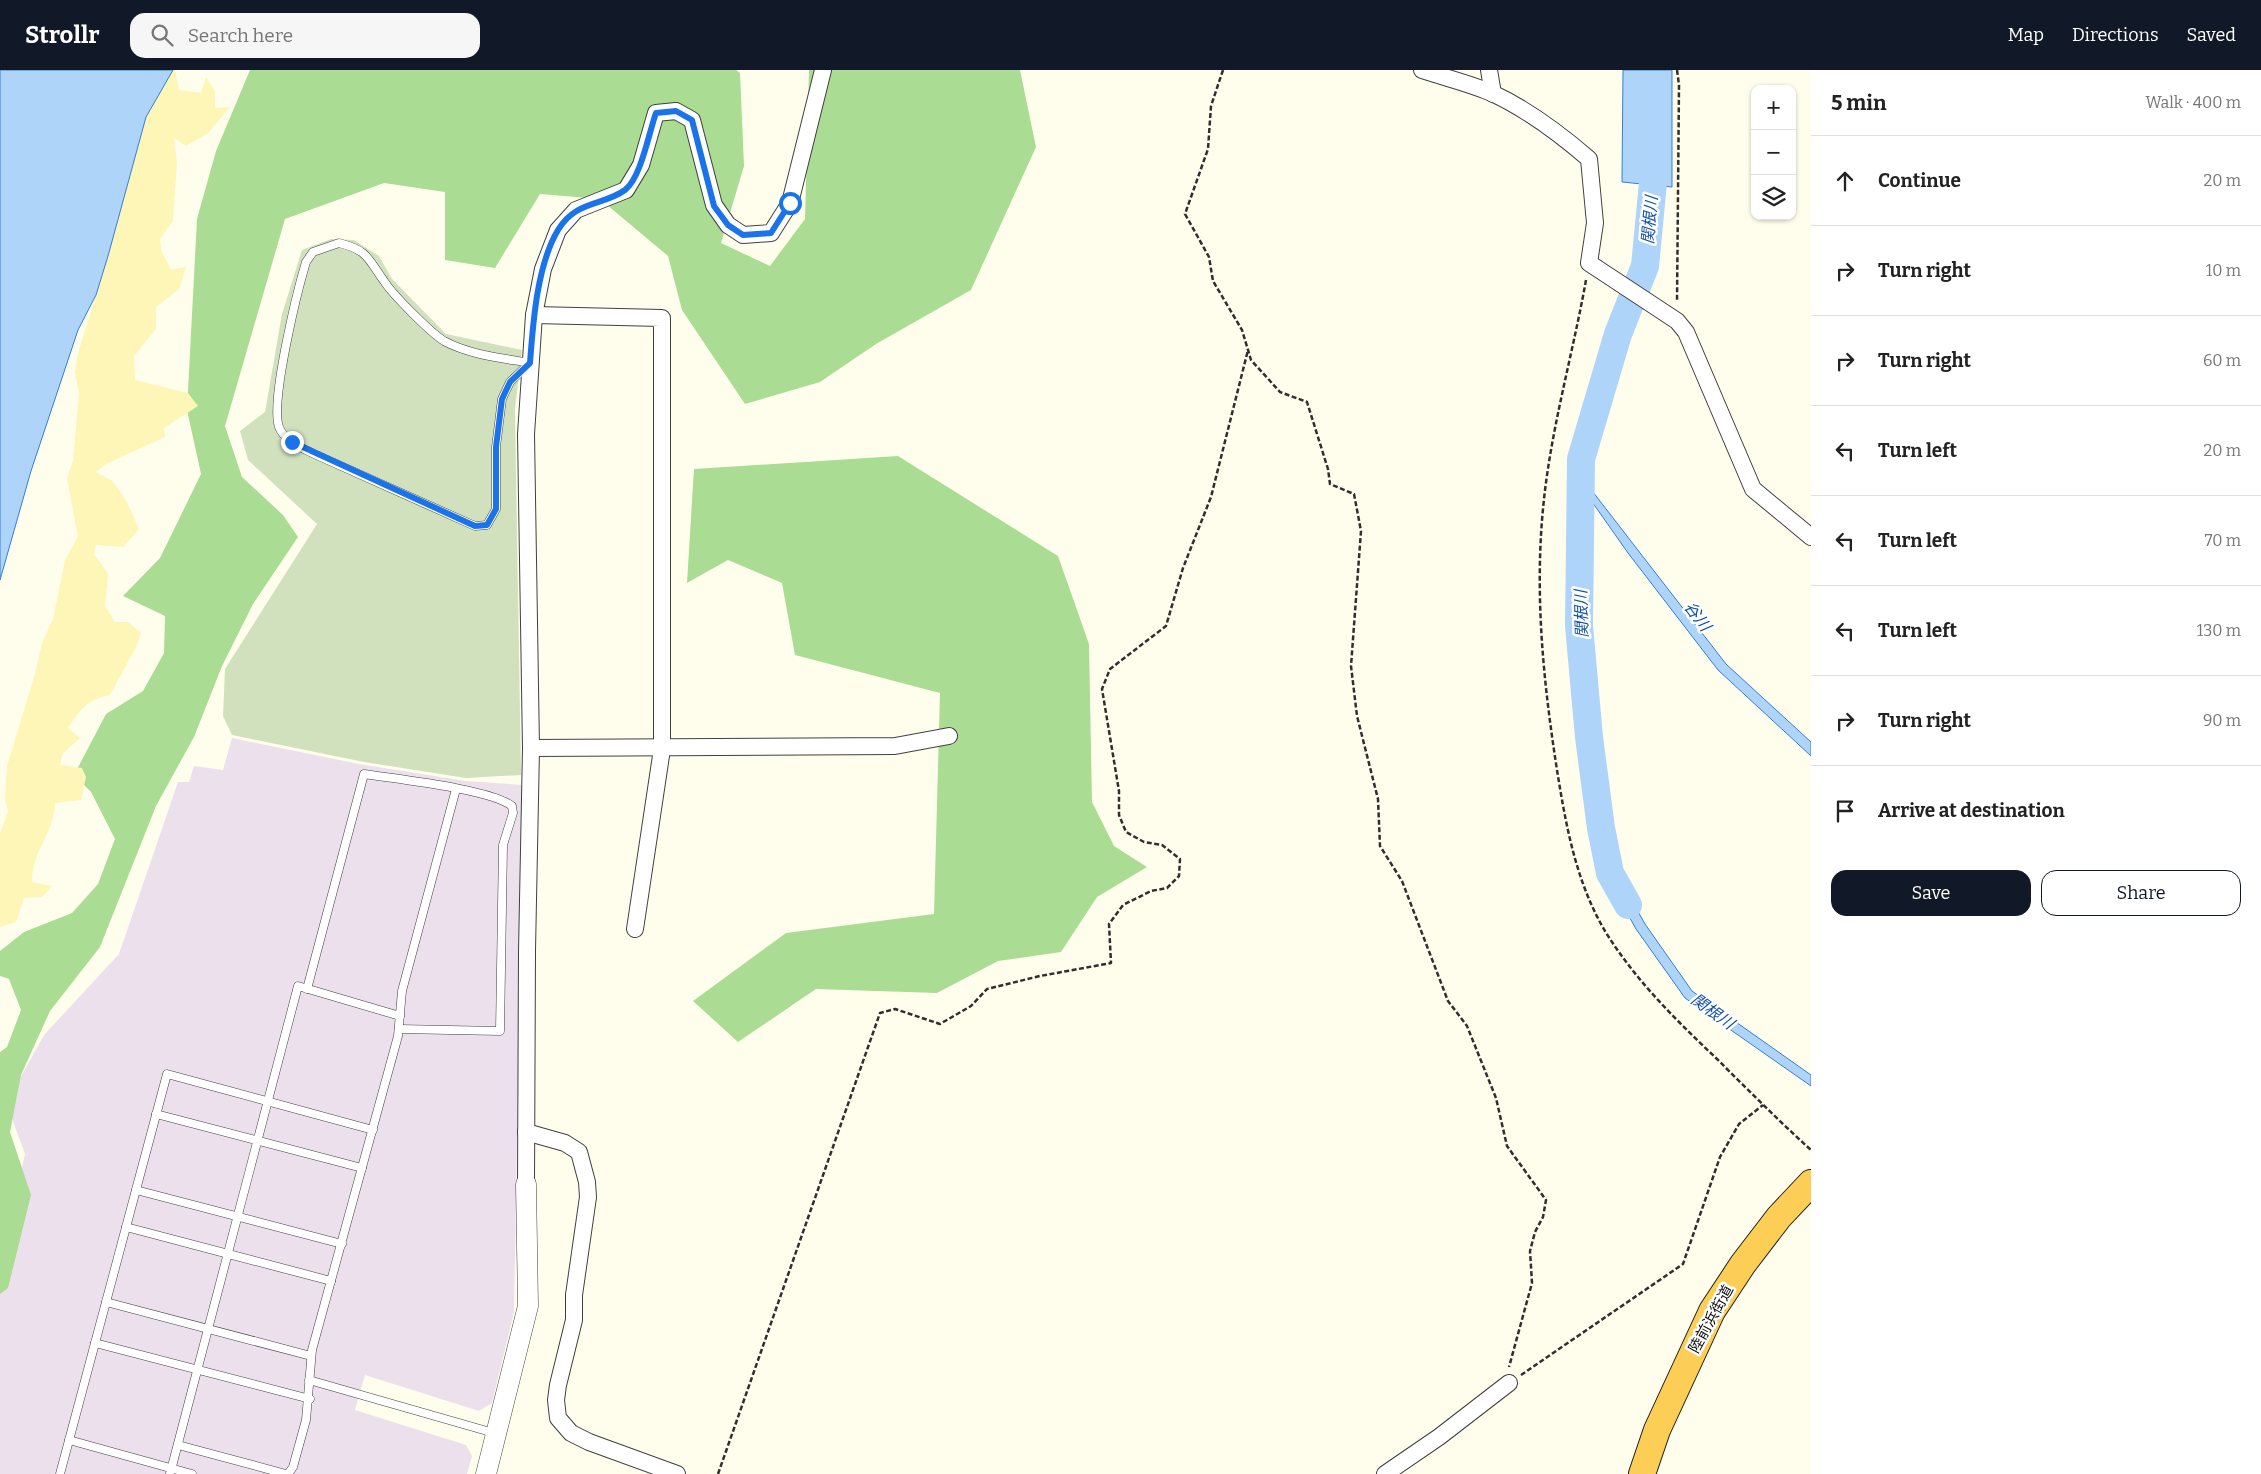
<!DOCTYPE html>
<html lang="en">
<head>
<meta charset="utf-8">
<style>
	:root { --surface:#fff; --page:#f6f6f6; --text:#222; --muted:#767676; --line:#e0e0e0; --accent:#111827 }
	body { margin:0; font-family:Bitter,"Noto Sans JP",serif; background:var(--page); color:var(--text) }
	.controls { position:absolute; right:15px; top:15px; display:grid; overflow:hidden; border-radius:10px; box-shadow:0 1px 4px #0004 }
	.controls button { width:45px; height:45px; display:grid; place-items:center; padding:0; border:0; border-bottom:1px solid var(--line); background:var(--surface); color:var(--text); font:25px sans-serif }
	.stop { position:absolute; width:15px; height:15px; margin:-11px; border:4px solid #1a73e8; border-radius:50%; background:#fff }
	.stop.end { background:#1a73e8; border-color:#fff; box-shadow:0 1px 5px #0008 }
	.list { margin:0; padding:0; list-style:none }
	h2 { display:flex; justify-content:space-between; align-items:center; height:65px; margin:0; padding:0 20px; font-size:21px }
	h2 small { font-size:16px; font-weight:400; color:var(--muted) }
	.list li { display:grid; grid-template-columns:32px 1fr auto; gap:15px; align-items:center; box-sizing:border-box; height:90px; padding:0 20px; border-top:1px solid var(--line) }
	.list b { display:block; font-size:19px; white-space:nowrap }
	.list em { font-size:16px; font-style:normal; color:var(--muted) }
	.actions { display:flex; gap:10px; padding:15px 20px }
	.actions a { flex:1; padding:11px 0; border:1px solid var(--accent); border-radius:15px; text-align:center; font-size:18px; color:var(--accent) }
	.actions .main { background:var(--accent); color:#fff }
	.icon { flex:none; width:28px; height:28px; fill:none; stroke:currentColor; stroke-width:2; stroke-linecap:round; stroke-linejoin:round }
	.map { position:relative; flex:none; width:1811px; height:1404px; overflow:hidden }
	header { display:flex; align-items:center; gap:30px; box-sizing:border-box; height:70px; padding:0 25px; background:var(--accent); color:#fff }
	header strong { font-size:24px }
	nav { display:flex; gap:28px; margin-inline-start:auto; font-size:18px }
	.search { width:350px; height:45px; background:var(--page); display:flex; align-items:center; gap:12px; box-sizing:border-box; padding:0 18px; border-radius:15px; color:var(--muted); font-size:19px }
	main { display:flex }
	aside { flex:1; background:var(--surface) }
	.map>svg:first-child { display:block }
</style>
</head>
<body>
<header>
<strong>Strollr</strong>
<div class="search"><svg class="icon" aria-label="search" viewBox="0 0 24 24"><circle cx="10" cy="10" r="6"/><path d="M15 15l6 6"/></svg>Search here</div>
<nav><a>Map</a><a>Directions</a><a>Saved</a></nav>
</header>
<main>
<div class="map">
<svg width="1811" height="1404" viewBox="0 0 1811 1404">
	<rect width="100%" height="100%" fill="#fffeec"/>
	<path fill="#ece0ec" d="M232,668L359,694L466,711L523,715L514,1242L492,1333L479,1341L365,1305L355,1340L466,1375L472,1386L467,1404H0V1195L25,1084L11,1046L19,1010L44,965L119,884L178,712H189L194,696L223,700Z"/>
	<g fill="#abdc93">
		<path d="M250,0H736L740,3L744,96L721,173L770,196L805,149L809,0H1020L1036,77L971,220L876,274L820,312L745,334L682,240L668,186L600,129L540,124L495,198L445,190V122L384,113L285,149L225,356L242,407L283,445L298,467L253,534L222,596L194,667L156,736L100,877L50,941L21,1005L10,1062L31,1125L8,1218L0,1224V982L7,977L21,940L9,909L0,906V881L24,862L72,843L98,814L115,769L91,722L74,705L106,644L143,621L164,583L165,546L123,526L160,488L201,404L187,340L197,149L216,81Z"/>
		<path d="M898,386L1058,486L1089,574L1092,732L1114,776L1147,797L1097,827L1061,882L998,891L937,923L816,919L738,972L693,931L786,863L934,844L940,623L795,585L782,513L728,490L687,513L694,399Z"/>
	</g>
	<path fill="#fdf6b6" d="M127,0H175L179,20L201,23L206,7L215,21V38L230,37L208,63L186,76L174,68L177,93L173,151L160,169L161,180L171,200L186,197L179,219L156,237V259L134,286L135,310L188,323L198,336L164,358L165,367L106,394L96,402L112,411L126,430L139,459L123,477L96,475L94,484L108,504L105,536L115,552H128L141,563L136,577L110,625C86,630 82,638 68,658L80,668L63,683L60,695L82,698L86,707L81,730L55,733C55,762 32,780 32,812L52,816L42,827L24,828L16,852L0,857V763L8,742L5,729L7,696L35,604L42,573L53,549L65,490L78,467L67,408L73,391L79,323L75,303L78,283L96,225Z"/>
	<path fill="#d1e1bd" d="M331,169L354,170L379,186L392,209L446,264L522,280L515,339L521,705L466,708L364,692L232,665L223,646L225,599L317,454L248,390L240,361L265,342L282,244L302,180Z"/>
	<g fill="#afd4f9" stroke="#337fd3">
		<path d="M0,0H173L146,47L108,186L96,225L78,260L31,401L0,510Z"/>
		<path d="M1623,0H1672V117L1622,112Z"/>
		<path d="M1576,409L1586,413L1726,594L1811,672V686L1718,600L1628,483Z"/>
		<path d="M1615,801L1645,854L1692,921L1811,1005V1016L1685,928L1636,859L1606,805Z"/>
	</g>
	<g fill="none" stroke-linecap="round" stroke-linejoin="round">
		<path stroke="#afd4f9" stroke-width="28" d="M1628,835L1610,803L1601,758L1589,667L1579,556L1581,389L1618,264L1645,196L1655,92L1653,78"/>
		<g stroke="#404040" stroke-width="9">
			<g id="service">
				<path d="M339,173C368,180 368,189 384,211C392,224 431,263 444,271C470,285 502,288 530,293L510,312L502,329L496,377V439L487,455L475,456L312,383C300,377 284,370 279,357C270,332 297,222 306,192L313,182Z"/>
				<path d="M307,919L364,704C395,709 491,719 512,736L513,743L503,775L500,961L399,959"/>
				<path d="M156,1044L362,1098"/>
				<path d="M136,1120L342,1174"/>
				<path d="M126,1157L331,1211"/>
				<path d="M106,1232L311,1286"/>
				<path d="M95,1273L310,1329"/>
				<path d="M309,1310L494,1363"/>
				<path d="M69,1370L192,1404"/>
				<path d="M178,1375L286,1404"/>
				<path d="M60,1404L167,1004L373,1060"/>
				<path d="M170,1404L298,916L400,946"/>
				<path d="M288,1404L293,1397L306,1350L312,1280L398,966L402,921L456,719"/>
			</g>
		</g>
		<g stroke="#404040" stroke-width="18">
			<g id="minor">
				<path d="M1422,0C1446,8 1472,14 1494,24C1530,41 1560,64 1589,89L1595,153L1589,193L1677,251L1686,262L1753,419L1811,467"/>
				<path d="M1489,0L1493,24"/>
				<path d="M534,245L662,248V679L635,859"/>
				<path d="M531,678L895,676L949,666"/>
				<path d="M526,1062L565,1073L579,1082L587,1112L588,1127L574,1225V1250L558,1315L556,1330L558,1348L571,1363L589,1372L677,1404"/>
				<path d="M526,1114L527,881L531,678L526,364L534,245L543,199L558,160L576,140L626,120L641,95L656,43L676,41L692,50L714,135L728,155L743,165L771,163L790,133L823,0"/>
				<path d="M1385,1404L1439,1367L1509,1313"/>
			</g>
		</g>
		<g stroke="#404040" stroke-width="21">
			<path id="tertiary" d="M486,1404L528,1236L526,1114"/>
		</g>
		<g stroke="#1e1e1e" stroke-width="28">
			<path id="trunk" d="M1642,1404L1657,1360L1712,1241L1743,1194L1779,1147L1811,1113"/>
		</g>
		<g stroke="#2f2f2f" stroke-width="2.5" stroke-dasharray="5 2.5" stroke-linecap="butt">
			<path d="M1223,0L1211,36L1208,79L1185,144L1209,187L1213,211L1242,260L1251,290L1280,322L1307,332L1328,399L1330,414L1354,424L1361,461L1351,596L1357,646L1378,729L1380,776L1402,811L1448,931L1467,956L1496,1028L1507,1076L1546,1130L1543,1147L1535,1162L1530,1181L1532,1213L1509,1297"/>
			<path d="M1677,0L1679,15L1677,232"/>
			<path d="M1586,210C1573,283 1552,355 1544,429C1534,520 1543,610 1557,700C1566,756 1576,812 1605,861C1635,910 1676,950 1717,989C1748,1020 1779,1051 1811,1080"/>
			<path d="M1521,1305L1683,1194L1720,1087L1739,1054L1763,1035"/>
			<path d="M718,1404L880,943L895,939L940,954L971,936L987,919L1040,906L1111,893L1109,854L1123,835L1151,821L1167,818L1179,806L1180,789L1162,775L1144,772L1126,762L1119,745V721L1102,619L1110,599L1166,556L1183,498L1211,427L1248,280"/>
		</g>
		<use href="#service" stroke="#fff" stroke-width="8"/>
		<use href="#minor" stroke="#fff" stroke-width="16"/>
		<use href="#tertiary" stroke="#fff" stroke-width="20"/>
		<use href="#trunk" stroke="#fcce56" stroke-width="26"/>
	</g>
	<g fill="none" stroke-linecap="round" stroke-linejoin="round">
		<path stroke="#1a73e8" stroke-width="6" d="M292,372L475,456L487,455L496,439V377L502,329L510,312L530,293C533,253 537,195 558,160C576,130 603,136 625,120C641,108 649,62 656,43L676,41L692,50L714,136L728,155L743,165L771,163L790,133"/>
	</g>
	<g text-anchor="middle" stroke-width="5" stroke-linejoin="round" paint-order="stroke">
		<g font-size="15" fill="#0d0d0d" stroke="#fff">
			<text transform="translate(1711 1249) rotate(-61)" y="5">陸前浜街道</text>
		</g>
		<g font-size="16" font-style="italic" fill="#1151a3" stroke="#fff">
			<text transform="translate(1649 150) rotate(-85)" y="6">関根川</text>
			<text transform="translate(1581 544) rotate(-92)" y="6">関根川</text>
			<text transform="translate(1698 546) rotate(53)" y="6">谷川</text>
			<text transform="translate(1713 941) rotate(36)" y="6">関根川</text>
		</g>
	</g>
</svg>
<div class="controls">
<button>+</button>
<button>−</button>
<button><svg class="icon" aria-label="layers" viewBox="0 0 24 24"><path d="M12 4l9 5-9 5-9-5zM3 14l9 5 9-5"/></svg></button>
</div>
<div class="stop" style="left:790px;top:133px"></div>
<div class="stop end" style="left:292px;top:372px"></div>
</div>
<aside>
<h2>5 min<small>Walk · 400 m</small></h2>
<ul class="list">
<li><svg class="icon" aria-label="ahead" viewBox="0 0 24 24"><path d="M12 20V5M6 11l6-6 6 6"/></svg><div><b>Continue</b></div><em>20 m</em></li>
<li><svg class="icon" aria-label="right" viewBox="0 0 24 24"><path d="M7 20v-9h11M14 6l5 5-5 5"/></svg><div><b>Turn right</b></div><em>10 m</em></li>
<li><svg class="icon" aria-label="right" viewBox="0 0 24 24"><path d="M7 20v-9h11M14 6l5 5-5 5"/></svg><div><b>Turn right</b></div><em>60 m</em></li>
<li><svg class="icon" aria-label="left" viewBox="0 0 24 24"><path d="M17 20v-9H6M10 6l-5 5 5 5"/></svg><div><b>Turn left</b></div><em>20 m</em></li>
<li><svg class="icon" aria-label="left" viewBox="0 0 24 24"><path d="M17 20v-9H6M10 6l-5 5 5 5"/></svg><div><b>Turn left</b></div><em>70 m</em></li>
<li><svg class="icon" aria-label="left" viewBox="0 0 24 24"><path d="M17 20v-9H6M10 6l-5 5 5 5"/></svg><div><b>Turn left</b></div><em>130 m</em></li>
<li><svg class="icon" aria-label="right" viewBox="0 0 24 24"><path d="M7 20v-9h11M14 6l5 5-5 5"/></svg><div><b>Turn right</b></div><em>90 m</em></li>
<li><svg class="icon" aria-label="arrive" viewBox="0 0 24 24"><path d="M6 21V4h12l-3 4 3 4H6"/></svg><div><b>Arrive at destination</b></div></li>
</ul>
<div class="actions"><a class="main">Save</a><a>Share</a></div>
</aside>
</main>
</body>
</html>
